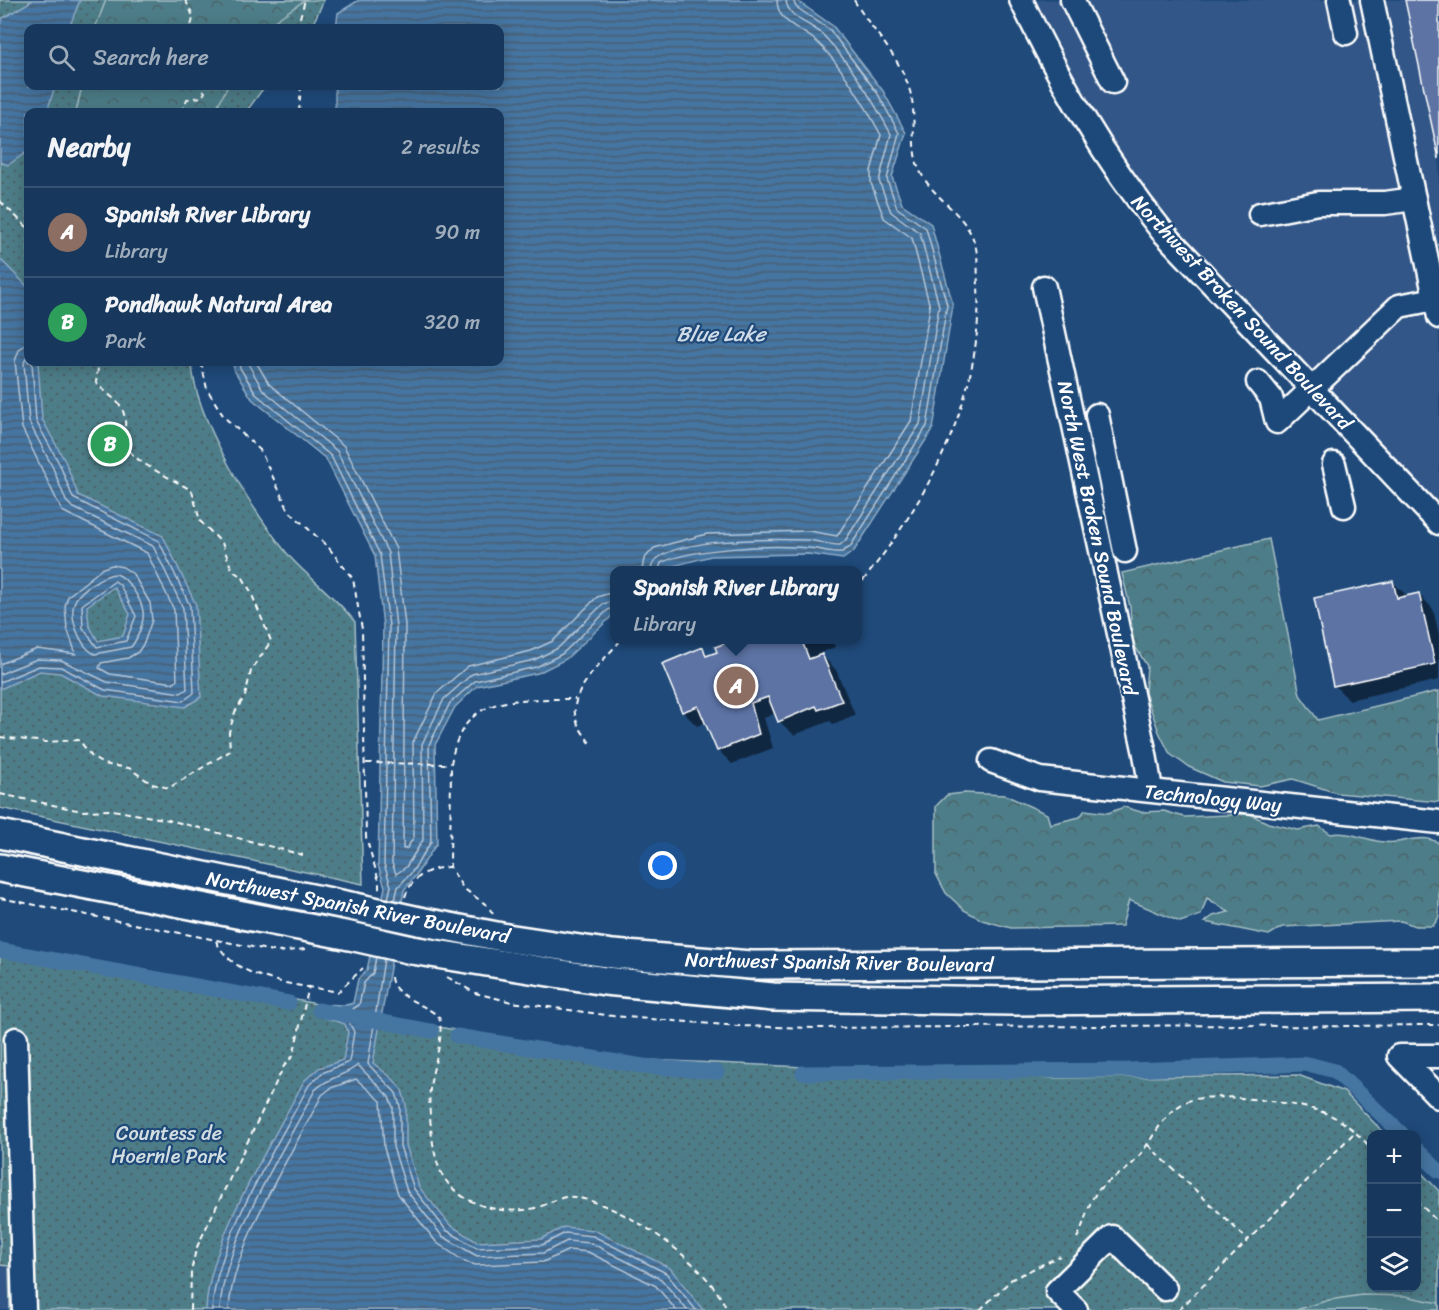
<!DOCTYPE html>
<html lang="en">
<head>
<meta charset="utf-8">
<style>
	:root { --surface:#17385c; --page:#244365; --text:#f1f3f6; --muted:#9eacbb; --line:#365272; --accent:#e797bd }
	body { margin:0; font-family:Sriracha,sans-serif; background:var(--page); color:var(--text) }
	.controls { position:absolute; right:18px; bottom:18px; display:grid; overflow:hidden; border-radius:12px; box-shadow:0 3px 15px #0003 }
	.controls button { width:54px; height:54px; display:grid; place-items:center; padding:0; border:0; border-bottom:2px solid var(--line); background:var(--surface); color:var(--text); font:30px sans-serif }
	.you { position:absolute; left:663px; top:866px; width:21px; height:21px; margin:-15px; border:4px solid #fff; border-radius:50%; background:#1a73e8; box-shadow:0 0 0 9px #1a73e833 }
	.badge { display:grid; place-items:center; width:39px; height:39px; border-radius:50%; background:var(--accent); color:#fff; font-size:20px; font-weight:700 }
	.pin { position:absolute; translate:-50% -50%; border:3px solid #fff; box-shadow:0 2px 6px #0006 }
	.popup { position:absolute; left:610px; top:566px; width:252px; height:78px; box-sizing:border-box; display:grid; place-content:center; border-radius:12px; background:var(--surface); filter:drop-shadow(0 2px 4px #0005); font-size:20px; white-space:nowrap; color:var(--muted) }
	.popup b { font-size:22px; color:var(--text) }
	.popup::after { content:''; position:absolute; left:50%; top:100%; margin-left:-12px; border:12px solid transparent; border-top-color:var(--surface) }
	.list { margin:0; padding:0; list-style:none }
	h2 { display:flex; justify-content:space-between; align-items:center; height:78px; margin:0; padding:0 24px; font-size:26px }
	h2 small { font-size:20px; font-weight:400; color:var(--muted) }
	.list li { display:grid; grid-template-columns:39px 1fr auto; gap:18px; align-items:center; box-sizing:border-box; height:90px; padding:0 24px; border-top:2px solid var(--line) }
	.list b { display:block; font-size:22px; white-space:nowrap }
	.list p { margin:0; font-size:20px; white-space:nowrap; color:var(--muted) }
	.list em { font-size:20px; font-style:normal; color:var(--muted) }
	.icon { flex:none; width:33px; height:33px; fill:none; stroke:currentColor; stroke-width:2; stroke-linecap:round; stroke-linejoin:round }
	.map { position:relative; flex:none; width:1439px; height:1310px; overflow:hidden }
	.search { position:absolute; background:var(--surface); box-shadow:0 3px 15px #0003; left:24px; top:24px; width:480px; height:66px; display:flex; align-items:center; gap:15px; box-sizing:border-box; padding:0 21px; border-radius:12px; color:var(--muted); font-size:22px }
	.panel { position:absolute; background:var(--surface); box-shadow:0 3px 15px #0003; left:24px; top:108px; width:480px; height:258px; border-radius:12px }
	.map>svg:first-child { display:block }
</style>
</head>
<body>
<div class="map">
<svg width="1439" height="1310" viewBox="0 0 1439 1310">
	<defs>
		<pattern id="grass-dots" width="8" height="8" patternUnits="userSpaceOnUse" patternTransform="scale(1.5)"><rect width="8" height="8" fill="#4d7d88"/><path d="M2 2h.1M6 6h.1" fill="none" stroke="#4c646a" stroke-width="1.8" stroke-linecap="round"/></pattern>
		<pattern id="forest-crowns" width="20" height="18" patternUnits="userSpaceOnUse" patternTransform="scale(1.5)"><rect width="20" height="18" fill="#4d7d88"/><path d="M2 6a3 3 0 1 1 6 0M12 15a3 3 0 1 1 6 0" fill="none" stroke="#4c646a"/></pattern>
		<pattern id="water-rules" width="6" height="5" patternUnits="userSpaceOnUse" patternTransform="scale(1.5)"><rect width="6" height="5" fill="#4574a1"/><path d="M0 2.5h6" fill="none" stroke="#495e72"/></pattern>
	</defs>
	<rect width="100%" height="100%" fill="#1f4a7a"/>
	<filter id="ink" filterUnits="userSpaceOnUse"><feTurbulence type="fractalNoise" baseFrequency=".0167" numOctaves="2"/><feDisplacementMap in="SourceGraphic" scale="12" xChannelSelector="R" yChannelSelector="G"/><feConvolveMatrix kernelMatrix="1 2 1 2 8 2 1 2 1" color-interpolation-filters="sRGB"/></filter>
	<g filter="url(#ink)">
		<g fill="#315687">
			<path d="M1021,0H1439V523L1162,231Z"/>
			<path d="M0,1265H9L10,1310H0Z"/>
		</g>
		<g fill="url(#grass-dots)" stroke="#a6bec4" stroke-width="1.5">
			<path d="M0,0H324L311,28H28V86H265L246,112H28V362H192C193,416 255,515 290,557C311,580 336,597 355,622L363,884L0,808Z"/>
			<path d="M0,944L603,1058L1056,1078L1298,1075L1344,1092L1385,1134H1372V1288H1416L1417,1168L1439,1191V1310H10L9,1266L0,1265Z"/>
		</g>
		<g fill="url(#forest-crowns)" stroke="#a6bec4" stroke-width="1.5">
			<path d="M106,0H305L264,28H95Z"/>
			<path d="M82,86H228L214,112H76Z"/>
			<path d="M1269,539L1300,695L1318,720L1439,691V802L1337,793L1293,779L1260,786L1223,782L1189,767L1170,754L1159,732L1145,693L1147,666L1133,643L1130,607L1122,573Z"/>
			<path d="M964,793L1005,795L1047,814L1050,824L1080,817L1085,810L1108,813L1124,807L1141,812L1164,811L1184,817L1250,814L1268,823L1298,830L1319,826L1331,834C1353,830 1373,845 1397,842C1412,840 1425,835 1439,843V917L1433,926H1416L1401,921L1282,927L1269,935L1205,922L1213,916L1229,912L1207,898L1201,915L1180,922L1129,900L1122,926L1011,928L982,920L964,910L946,893L936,874V806L947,795Z"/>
		</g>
		<path fill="#4d7d88" stroke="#a6bec4" stroke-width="1.5" d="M1362,1295L1405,1296L1439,1303V1310H1296L1329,1300Z"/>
		<g fill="url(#water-rules)" stroke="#8facc7" stroke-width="1.5" fill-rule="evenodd">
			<path d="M33,0H80L69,28H28V86H55L47,112H28V151L8,165L0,162V25L3,18Z"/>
			<path d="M359,0H796L833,26L883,91L906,133L892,177L902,204L931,224L953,305L933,429L854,551L843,559L808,554L711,556L658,570H614V611L610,618L566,659L538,673L477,686L455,707L435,745L437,843L416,875L404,890L373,1063L393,1079L402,1090L406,1105V1145L419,1187L450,1225L477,1242L541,1239L564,1227L594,1230L670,1268L703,1310H206C208,1241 272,1143 304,1081L319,1068L343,1060L348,1032L345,1024L322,1017L320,1008C332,1000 341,1009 353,1003L358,979L367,970L385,887L378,865L383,626L375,556L326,459L252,399L234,370L233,362H500V112H335V86H500V28H336L338,13Z"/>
			<path d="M0,259L28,287V362H38L42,419L66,463L78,495L163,536L196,605L201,697L185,707L103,696L60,673L40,671L0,689ZM114,587L130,614L123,636L98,641L89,625L87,606Z"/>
		</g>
		<g fill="#0007">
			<path d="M1393,582L1408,597L1419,594L1433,609L1439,635V680L1349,700L1334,685Z"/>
			<path d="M738,640H832L835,647L820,653L836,670L855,715L833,724L830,721L794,735L779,721L776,713L764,718L773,748L732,764L718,750L707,722L697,726L683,712L664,664L702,649L710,657L719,653L717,648Z"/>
		</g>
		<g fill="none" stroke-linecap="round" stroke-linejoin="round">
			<g stroke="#b5c7d9" stroke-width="1.5">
				<path d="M239,362L240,368L257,395L331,456L380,555L389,626L384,864L391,886L388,899"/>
				<path d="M247,362L263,390L337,451L388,553L396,627L392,863L396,874L406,867L423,840L422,744L444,699L472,674L534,660L558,648L603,604L614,601"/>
				<path d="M256,362L269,384L344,446L396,549L405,625L403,849L407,848L414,837L413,742L437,693L468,666L531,651L553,641L597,597L614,592"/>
				<path d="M642,570L644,559L654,548L707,534L809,531L837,536L911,421L930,307L912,238L884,218L871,183V171L881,135C867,108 839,62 817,42C802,28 777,24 777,0"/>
				<path d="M651,570C653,536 780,539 807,540C818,541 829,545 840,545L845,541L920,424L939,306L920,233L891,212L879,181L891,134C873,100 851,65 825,37C814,24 787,19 786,0"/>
				<path d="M659,570L661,563C691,548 775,544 809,548C821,549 830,553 842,552L850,547L927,426L947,305L926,228L897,208L887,179L899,133L878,94L830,30L796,7L793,0"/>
				<path d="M116,574C127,577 141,599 143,611C145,621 137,640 131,647L95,654C80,648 67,615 76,599C82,589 104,574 116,574Z"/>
				<path d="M115,581L120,585L136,616L126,641L97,647L83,628L82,605Z"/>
				<path d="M0,664L37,649L76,654L67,628L65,606L68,596L103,568L112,565L123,567L133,574L150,603L152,620L144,643L138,652L128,658L101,663L99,668L110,674L174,683L177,680L174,610L147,553L62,511L22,428L15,361L19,350L28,342"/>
				<path d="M0,674L37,659L61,660L107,682L181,693L187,689L183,608L153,546L72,507L66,501L53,468L29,422L24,363L28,353"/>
				<path d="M0,682L39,666L61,667L105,690L183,701L194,693L190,606L159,541L73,498L60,465L36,421L32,362"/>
				<path d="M395,900L398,887L412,872L431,842L429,745L450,703L475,681L536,667L562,654L608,610L614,608"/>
				<path d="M384,959L368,1064L396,1093L400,1106V1146L414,1189L446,1230L477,1248L542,1245L565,1233L593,1236L666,1273L696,1310"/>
				<path d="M212,1310C216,1240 276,1148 309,1085L322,1073L349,1062L354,1032L345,1014L359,1005L364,983L373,973L376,957"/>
				<path d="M220,1310C222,1244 284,1150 315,1090C328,1077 345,1076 358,1065L389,1097L393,1107V1147L407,1191L442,1236L477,1256L543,1253L567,1241L591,1243L661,1279L687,1310"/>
				<path d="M229,1310C231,1248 293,1152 322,1095L331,1088L356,1079L381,1101L384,1148L398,1194L437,1243L465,1262L476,1265L543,1262L569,1250L588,1252L656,1286L676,1310"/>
			</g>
			<g stroke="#4574a1" stroke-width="15">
				<path d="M0,950L289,1003"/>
				<path d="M319,1010L432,1031"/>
				<path d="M457,1036L643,1066L717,1072"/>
				<path d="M803,1073L1128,1070L1308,1064L1335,1071L1402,1134"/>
				<path d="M1416,1149L1439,1171"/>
			</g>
		</g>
		<g fill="#5b73a4" stroke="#fff" stroke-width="1.5">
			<path d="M1405,0H1439V159Z"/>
			<path d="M1393,581L1397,598L1419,593L1435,664L1333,686L1314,598Z"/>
			<path d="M734,640H806L802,641L809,659L822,654L842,701L818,710L816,706L778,722L768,697L751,703L759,734L717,751L698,706L682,712L662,664L703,647L706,656L717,652L715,647Z"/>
		</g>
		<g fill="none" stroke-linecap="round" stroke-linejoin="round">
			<g stroke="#fff" stroke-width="27">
				<g id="minor">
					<path d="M1021,0C1061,83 1104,159 1162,231L1439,523"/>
					<path d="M1072,0L1113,82"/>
					<path d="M1339,0L1346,33"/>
					<path d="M1372,0L1439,317"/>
					<path d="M1260,214L1318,203H1385L1414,199"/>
					<path d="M1044,287L1145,754L1151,790"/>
					<path d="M1258,382L1271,398L1277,422L1399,306L1435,299"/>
					<path d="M1097,415L1125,551"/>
					<path d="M1334,464L1344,506"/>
					<path d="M991,761L1040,779L1439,822"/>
					<path d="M16,1039L24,1310"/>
					<path d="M1439,1056H1399L1439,1097"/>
					<path d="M1076,1310L1057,1291L1112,1237L1165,1289"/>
				</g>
			</g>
			<g stroke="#fff" stroke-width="32">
				<g id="major">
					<path d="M0,834L355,907"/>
					<path d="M0,868L350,936"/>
					<path d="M419,921L507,938L613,954L751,965L1439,962"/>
					<path d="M412,950L605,981L773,997L1011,1001L1439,998"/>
				</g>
			</g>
			<g stroke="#fff" stroke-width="2" stroke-dasharray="6 4.5" stroke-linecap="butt">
				<path d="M185,0C190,9 197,19 189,28"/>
				<path d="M854,0C871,30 899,55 909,88C918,114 909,145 919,169C931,197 964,212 974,241C979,254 977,272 978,286C984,398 927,502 858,587"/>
				<path d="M297,28L305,0"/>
				<path d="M182,112L187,99L202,97L205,92L199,86"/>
				<path d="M299,112L301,86"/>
				<path d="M0,201L28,228"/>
				<path d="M201,362L207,389L224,417L260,450L289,511L329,548L353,579L362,629L366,837L379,881V892"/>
				<path d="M702,570L717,568L753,570"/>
				<path d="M0,737L46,742L79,740L92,757L103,764L129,768L152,784L169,788L230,751L229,732L235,712L245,696L251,671L271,641L250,590L243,578L232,570L222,543L200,521L192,491C176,480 137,464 129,450C121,436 129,423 122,409C119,401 103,391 96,382L99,362"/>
				<path d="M590,743C584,734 576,725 575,714C571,689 606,658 621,640"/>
				<path d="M366,763L450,764"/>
				<path d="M0,794L82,811L112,810L169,820L303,855"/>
				<path d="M405,897C411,877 431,867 450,867"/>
				<path d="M0,898L278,952L306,949"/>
				<path d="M493,914L488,906L463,888L450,867L451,764C462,691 518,700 575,699"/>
				<path d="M216,941C236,983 299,984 338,992L363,968"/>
				<path d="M391,977C392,997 426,1004 439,1017C445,1041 432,1065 430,1089C428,1108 432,1153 440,1170C455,1205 502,1216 535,1208C548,1205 560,1195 574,1197C624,1204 708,1263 727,1310"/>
				<path d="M447,977L475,993L512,1002L613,1016L738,1026L814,1028L1247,1025C1311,1028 1375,1025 1439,1025"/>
				<path d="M1148,1145L1248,1240"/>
				<path d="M1416,1200L1439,1223"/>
				<path d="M1077,1238C1085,1224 1087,1204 1097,1192C1105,1181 1120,1175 1129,1167C1151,1147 1159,1115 1186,1102C1209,1090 1300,1103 1325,1113C1344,1120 1358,1134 1372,1149"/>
				<path d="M190,1310L191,1272L196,1249L284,1066L293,1056L309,986"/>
				<path d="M980,1310L1012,1279L1060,1256"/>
				<path d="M1179,1310L1355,1132"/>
			</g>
			<use href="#minor" stroke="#1f4a7a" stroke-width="22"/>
			<use href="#major" stroke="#1f4a7a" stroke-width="27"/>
			<g stroke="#fff" stroke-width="32" stroke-linecap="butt">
				<g id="major-bridge">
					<path d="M355,907L419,921"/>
					<path d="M350,936L412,950"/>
				</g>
			</g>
			<use href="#major-bridge" stroke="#1f4a7a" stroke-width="27"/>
		</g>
	</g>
	<g text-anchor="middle" stroke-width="4.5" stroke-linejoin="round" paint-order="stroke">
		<g font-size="20" fill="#fff" stroke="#1f4a7a">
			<text transform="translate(1242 312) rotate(47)" y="7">Northwest Broken Sound Boulevard</text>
			<text transform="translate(1098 538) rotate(78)" y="7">North West Broken Sound Boulevard</text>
			<text transform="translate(1213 798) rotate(6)" y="7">Technology Way</text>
			<text transform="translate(358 907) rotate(11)" y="7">Northwest Spanish River Boulevard</text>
			<text transform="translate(839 962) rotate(1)" y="7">Northwest Spanish River Boulevard</text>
		</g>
		<g font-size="20" fill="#d2dee1" stroke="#1f4a7a">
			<text x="169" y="1140">Countess de<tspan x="169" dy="23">Hoernle Park</tspan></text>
		</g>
		<g font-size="21" font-style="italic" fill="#d0dce8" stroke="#1f4a7a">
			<text x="721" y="341">Blue Lake</text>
		</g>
	</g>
</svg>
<div class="controls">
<button>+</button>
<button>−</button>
<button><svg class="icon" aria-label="layers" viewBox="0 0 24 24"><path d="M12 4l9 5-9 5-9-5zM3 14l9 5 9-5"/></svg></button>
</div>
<div class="you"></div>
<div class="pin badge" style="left:736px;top:686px;background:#8d6e63">A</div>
<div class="popup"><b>Spanish River Library</b>Library</div>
<div class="pin badge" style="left:110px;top:444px;background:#2e9e5b">B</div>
<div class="search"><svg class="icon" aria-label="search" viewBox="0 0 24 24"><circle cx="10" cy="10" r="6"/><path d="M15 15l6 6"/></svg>Search here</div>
<section class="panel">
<h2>Nearby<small>2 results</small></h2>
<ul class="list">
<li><span class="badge" style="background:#8d6e63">A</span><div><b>Spanish River Library</b><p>Library</p></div><em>90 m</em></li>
<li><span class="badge" style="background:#2e9e5b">B</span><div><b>Pondhawk Natural Area</b><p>Park</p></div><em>320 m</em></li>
</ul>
</section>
</div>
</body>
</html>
